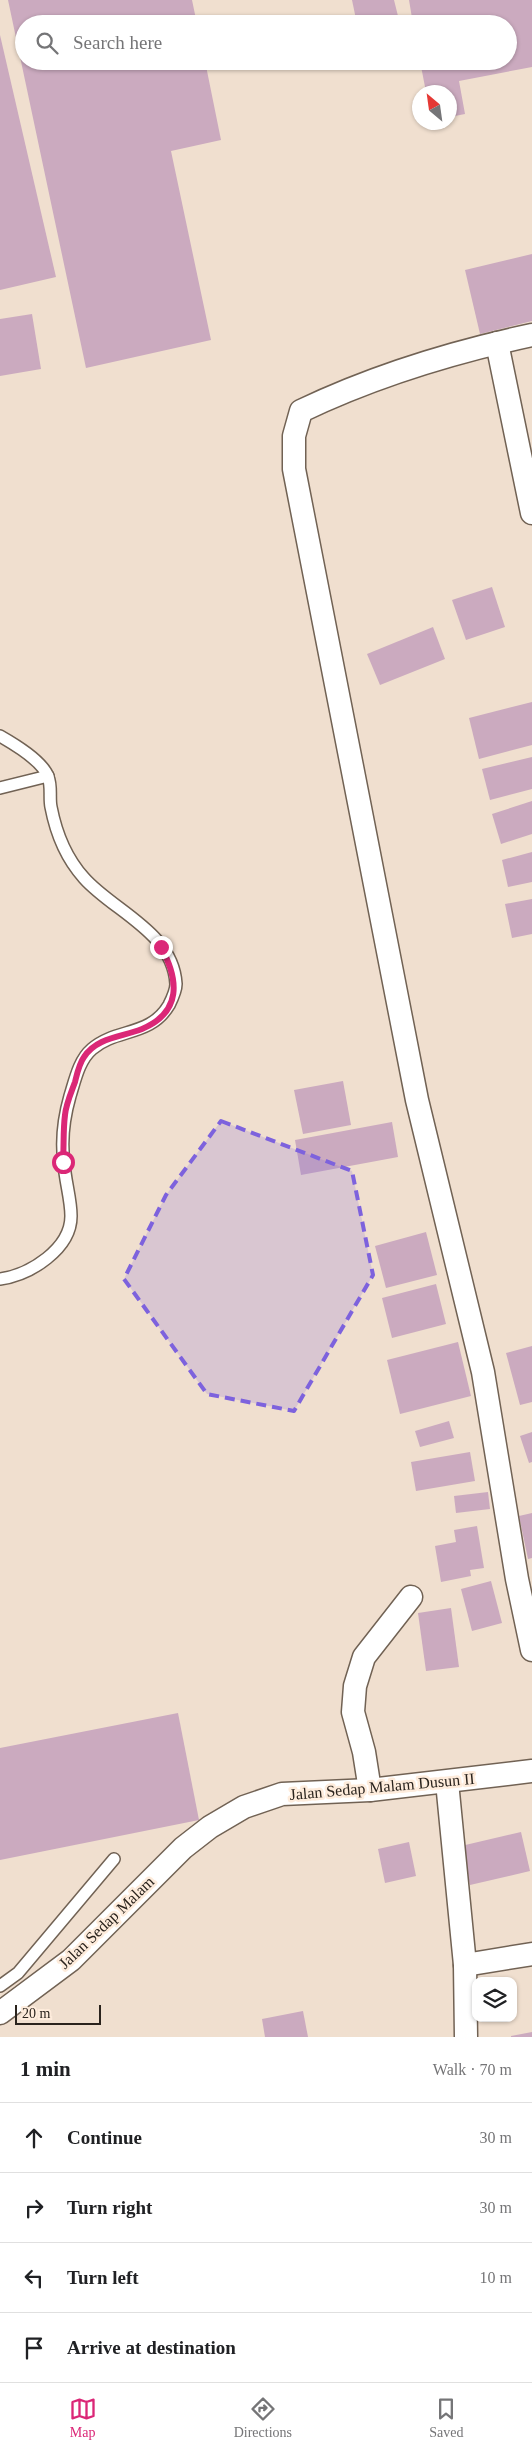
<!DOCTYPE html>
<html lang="en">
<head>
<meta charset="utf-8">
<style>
	:root { --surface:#fff; --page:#f2f2f2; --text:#202124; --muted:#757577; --line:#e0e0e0; --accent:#db2777 }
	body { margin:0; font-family:Georgia,serif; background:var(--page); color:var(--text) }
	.controls { position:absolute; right:15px; bottom:15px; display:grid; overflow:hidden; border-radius:10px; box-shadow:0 1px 4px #0004 }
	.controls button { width:45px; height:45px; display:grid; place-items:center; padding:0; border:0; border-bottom:1px solid var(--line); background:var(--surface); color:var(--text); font:25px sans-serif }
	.compass { position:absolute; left:412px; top:85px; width:45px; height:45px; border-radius:50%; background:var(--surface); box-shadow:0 1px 4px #0004; rotate:331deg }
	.scale { position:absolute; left:15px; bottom:12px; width:86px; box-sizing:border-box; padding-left:5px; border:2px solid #2a231d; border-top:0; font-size:14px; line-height:18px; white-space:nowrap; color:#2a231d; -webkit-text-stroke:4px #feecdc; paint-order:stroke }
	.stop { position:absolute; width:15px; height:15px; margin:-11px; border:4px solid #db2777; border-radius:50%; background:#fff }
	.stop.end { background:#db2777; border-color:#fff; box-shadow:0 1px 5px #0008 }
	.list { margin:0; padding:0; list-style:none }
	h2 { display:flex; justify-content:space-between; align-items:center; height:65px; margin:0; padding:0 20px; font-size:21px }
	h2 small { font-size:16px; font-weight:400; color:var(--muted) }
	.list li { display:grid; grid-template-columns:32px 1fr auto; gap:15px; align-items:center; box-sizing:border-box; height:70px; padding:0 20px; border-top:1px solid var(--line) }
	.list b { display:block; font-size:19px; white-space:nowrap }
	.list em { font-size:16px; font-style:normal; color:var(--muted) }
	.icon { flex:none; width:28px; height:28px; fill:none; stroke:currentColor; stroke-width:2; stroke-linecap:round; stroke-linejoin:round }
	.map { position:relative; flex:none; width:532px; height:2037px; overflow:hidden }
	.search { position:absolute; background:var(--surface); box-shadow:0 1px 4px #0004; left:15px; right:15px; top:15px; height:55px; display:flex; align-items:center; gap:12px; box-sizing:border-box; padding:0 18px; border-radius:28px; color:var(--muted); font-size:19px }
	.sheet { height:345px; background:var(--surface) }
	nav { display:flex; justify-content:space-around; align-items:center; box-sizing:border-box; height:70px; border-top:1px solid var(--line); background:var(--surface); font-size:14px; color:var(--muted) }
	nav a { display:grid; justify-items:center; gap:2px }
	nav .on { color:var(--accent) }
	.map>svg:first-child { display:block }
</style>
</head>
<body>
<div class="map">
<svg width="532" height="2037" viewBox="0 0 532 2037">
	<rect width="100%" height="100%" fill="#f0dfcf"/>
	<g fill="#cbaabf">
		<path d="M8,0H192L197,24H24V61H205L221,140L171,151L211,340L86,368Z"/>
		<path d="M352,0H394L400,24H357Z"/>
		<path d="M409,0H532V67L459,81L465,114L450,117V92H426L420,61H508V24H413Z"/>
		<path d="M0,35L56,277L0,290Z"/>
		<path d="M532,254V321L480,334L465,270Z"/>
		<path d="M32,314L41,369L0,376V319Z"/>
		<path d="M492,587L505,627L466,640L452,600Z"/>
		<path d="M433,627L445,659L380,685L367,654Z"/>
		<path d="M532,702V745L479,759L469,718Z"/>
		<path d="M532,757V789L490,800L482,769Z"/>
		<path d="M532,801V834L501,844L492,814Z"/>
		<path d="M532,852V882L508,887L502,860Z"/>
		<path d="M532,899V934L512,938L505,904Z"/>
		<path d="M343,1081L351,1125L303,1134L294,1090Z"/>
		<path d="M392,1122L398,1157L301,1175L295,1140Z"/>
		<path d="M426,1232L437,1275L386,1288L375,1246Z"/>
		<path d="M436,1284L446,1324L392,1338L382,1298Z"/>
		<path d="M458,1342L471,1396L400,1414L387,1360Z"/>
		<path d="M532,1346V1402L520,1405L506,1353Z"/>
		<path d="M449,1421L454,1438L420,1447L415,1431Z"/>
		<path d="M532,1432V1462L529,1463L520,1436Z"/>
		<path d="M470,1452L475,1481L416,1491L411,1462Z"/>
		<path d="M488,1492L490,1509L456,1513L454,1496Z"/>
		<path d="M532,1513V1558L528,1559L519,1516Z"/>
		<path d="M477,1526L484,1568L470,1570L471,1576L441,1582L435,1546L456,1542L454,1530Z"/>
		<path d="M491,1581L502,1623L472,1631L461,1589Z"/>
		<path d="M451,1608L459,1667L426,1671L418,1613Z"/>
		<path d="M178,1713L199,1820L0,1860V1748Z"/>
		<path d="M521,1832L530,1871L470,1885L461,1846Z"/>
		<path d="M409,1842L416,1876L385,1883L378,1849Z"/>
		<path d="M303,2011L308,2037H265L262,2019Z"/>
		<path d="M532,2032V2037H511V2036Z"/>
	</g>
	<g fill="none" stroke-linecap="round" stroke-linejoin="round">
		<g stroke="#716254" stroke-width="14">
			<g id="service">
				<path d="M0,736C14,744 43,761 48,777C52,786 49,798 51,807C56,833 66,858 84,878C113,911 173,932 176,984C176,991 172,999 169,1005C150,1037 116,1028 92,1049C79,1060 75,1080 70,1096C64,1117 61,1141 64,1163C65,1181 71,1199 71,1216C71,1249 30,1275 0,1279"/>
				<path d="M0,788L48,776"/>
				<path d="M0,1986L18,1973L114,1859"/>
			</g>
		</g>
		<g stroke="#716254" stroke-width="25">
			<g id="minor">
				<path d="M532,335C453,352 374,376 301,411L294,436V469L417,1100L483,1372L517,1579L532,1650"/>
				<path d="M497,343L532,513"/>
				<path d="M447,1782L465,1965L466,2037"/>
				<path d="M370,1790L364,1752L353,1712L355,1686L364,1657L411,1597"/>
				<path d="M465,1965L532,1954"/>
				<path d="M0,2013L71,1960L183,1848L210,1827L244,1807L282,1794L370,1790L532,1771"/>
			</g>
		</g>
		<use href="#service" stroke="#fff" stroke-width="11"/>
		<use href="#minor" stroke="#fff" stroke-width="22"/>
	</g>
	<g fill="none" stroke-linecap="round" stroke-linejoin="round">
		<path stroke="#db2777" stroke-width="6" d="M63,1162C64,1146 63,1130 65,1115C66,1104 71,1093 75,1082C77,1074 79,1064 84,1057C97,1037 122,1037 142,1029C182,1012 179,980 161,947"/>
	</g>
	<path fill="#7d62dd" fill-opacity="0.2" stroke="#7d62dd" stroke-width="4" stroke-dasharray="10 6" stroke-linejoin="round" d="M221,1121L352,1171L373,1275L294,1411L207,1394L124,1279L166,1195Z"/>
	<g text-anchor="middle" stroke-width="5" stroke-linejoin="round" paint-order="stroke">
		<g font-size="16" fill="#2a231d" stroke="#feecdc">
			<text transform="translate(382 1786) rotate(-5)" y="6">Jalan Sedap Malam Dusun II</text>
			<text transform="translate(106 1922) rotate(-44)" y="6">Jalan Sedap Malam</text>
		</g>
	</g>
</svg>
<div class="controls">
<button><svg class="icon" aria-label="layers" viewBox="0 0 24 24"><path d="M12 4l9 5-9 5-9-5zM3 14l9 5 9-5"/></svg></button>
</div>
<svg class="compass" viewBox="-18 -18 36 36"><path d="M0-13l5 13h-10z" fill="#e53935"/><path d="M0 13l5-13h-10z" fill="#757577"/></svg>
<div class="scale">20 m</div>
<div class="stop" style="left:63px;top:1162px"></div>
<div class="stop end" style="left:161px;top:947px"></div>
<div class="search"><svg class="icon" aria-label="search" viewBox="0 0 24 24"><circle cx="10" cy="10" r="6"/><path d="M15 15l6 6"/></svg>Search here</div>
</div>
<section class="sheet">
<h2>1 min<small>Walk · 70 m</small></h2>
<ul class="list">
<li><svg class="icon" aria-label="ahead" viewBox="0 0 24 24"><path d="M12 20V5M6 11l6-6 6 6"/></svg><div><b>Continue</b></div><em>30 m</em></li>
<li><svg class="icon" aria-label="right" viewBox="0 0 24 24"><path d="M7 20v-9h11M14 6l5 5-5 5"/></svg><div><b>Turn right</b></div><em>30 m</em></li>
<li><svg class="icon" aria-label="left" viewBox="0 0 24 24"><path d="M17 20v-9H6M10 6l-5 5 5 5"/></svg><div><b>Turn left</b></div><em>10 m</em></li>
<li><svg class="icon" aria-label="arrive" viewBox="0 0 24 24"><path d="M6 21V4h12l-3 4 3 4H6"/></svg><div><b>Arrive at destination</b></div></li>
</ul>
</section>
<nav>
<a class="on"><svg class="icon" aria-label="map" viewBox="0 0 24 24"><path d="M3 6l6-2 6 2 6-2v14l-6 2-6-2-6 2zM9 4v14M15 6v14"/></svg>Map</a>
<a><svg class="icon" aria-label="directions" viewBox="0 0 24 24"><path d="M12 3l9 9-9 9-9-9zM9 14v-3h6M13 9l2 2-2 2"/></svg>Directions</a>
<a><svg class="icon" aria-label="saved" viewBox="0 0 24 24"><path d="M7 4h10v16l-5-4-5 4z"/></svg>Saved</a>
</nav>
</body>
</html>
